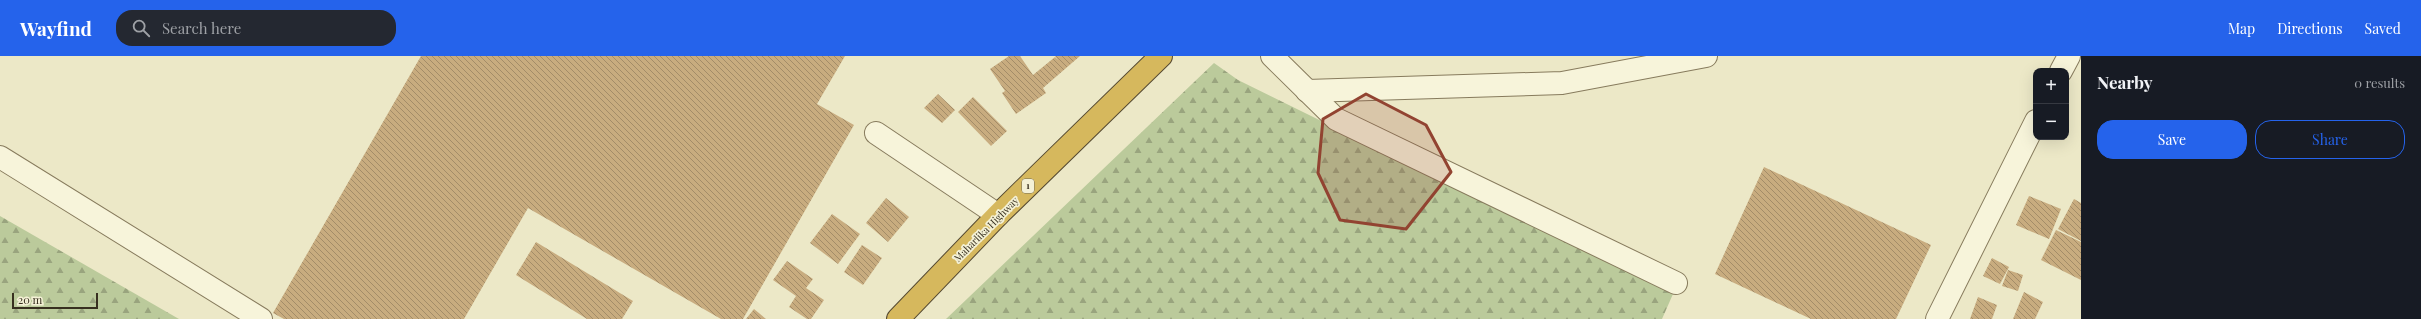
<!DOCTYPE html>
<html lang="en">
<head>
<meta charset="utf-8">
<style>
	:root { --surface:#171b24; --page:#242831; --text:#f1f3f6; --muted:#9ea1a6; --line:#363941; --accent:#2563eb }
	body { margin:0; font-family:"Playfair Display",serif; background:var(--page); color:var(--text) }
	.controls { position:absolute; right:12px; top:12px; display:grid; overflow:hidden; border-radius:8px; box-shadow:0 4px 16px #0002 }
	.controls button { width:36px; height:36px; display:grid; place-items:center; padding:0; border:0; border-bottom:1px solid var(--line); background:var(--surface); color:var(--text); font:20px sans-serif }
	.scale { position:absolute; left:12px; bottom:10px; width:86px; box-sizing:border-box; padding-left:4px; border:2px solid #383020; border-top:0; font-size:11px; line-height:14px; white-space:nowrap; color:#383020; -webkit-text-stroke:3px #f4f1d6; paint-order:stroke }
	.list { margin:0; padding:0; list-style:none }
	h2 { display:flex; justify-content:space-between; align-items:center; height:52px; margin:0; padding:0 16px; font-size:17px }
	h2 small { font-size:13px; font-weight:400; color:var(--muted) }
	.actions { display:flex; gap:8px; padding:12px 16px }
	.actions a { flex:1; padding:9px 0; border:1px solid var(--accent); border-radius:16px; text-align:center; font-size:14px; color:var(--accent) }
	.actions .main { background:var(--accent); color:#fff }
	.icon { flex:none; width:22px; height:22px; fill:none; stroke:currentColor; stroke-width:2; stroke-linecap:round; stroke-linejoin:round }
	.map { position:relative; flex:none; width:2081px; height:263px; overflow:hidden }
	header { display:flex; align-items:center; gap:24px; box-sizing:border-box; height:56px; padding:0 20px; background:var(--accent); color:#fff }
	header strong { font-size:19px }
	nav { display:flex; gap:22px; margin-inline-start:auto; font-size:14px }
	.search { width:280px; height:36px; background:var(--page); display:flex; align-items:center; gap:10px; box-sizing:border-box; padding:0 14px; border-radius:16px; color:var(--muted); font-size:15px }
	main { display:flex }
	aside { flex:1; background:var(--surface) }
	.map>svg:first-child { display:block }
</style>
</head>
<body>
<header>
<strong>Wayfind</strong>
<div class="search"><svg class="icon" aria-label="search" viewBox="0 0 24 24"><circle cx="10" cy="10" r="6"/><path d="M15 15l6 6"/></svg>Search here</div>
<nav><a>Map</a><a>Directions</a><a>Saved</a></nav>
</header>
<main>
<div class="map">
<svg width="2081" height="263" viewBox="0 0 2081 263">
	<defs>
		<pattern id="forest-firs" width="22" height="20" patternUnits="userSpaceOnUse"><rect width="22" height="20" fill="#bbca9b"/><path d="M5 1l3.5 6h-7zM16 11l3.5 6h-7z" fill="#99a47e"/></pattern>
		<pattern id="building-back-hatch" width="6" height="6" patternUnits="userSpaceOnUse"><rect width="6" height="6" fill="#c8ac7f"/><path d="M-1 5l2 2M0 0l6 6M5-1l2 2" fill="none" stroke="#a38c68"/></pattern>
	</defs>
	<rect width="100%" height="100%" fill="#ece8c7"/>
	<g fill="url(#forest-firs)">
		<path d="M1214,7L1238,24L1673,238L1662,263H946Z"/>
		<path d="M0,160L179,263H0Z"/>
	</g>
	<g fill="url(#building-back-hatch)">
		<path d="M421,0H845L817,48L854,69L743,263H721L521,148L528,152L464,263H284L273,257Z"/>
		<path d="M1009,0H1020L1033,19L1055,1L1058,4L1055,0H1080L1043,32L1046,37L1016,58L1002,37L1005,35L990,13Z"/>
		<path d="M938,38L955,54L942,67L924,52Z"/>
		<path d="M973,41L1007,75L991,90L958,56Z"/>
		<path d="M1764,111L1931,189L1896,263H1811L1715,218Z"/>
		<path d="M2029,140L2061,153L2049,183L2016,169Z"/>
		<path d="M886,142L909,161L888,186L866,167Z"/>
		<path d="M2074,143L2081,147V185L2058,173Z"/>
		<path d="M832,158L860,178L838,208L810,187Z"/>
		<path d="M2056,174L2081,186V224L2041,204Z"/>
		<path d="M536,186L633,245L622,263H587L516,219Z"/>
		<path d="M862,189L882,202L863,229L844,216Z"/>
		<path d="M1992,202L2009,211L2000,228L1983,220Z"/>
		<path d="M787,205L813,223L806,232L824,244L811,263H807L789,251L796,240L773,224Z"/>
		<path d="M2008,214L2023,219L2018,235L2002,230Z"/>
		<path d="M2024,236L2043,246L2035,263H2013Z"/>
		<path d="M1978,241L1997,249L1992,263H1970Z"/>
		<path d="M754,253L766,263H746Z"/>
	</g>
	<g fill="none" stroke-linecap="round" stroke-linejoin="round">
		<g stroke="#877b5d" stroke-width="24">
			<g id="minor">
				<path d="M1272,0L1336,63L1676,227"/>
				<path d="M2061,15L2069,0"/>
				<path d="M1307,35L1562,27L1706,0"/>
				<path d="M876,77L998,159"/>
				<path d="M0,101L261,263"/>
				<path d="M1937,263L2036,65"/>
			</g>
		</g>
		<g stroke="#554931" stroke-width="24">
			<path id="highway" d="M898,263L998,159L1161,0"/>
		</g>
		<use href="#minor" stroke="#f7f4da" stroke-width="22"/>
		<use href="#highway" stroke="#d6b85d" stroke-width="22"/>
	</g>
	<path fill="#924331" fill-opacity="0.2" stroke="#924331" stroke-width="3" stroke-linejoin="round" d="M1366,38L1426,69L1451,116L1406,173L1340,164L1318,117L1323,63Z"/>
	<g text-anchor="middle" stroke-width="3.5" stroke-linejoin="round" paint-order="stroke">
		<rect fill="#f4f1d6" stroke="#706a57" stroke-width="1" x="1022" y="123" width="12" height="14" rx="3"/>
		<g font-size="9" font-weight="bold" fill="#383020">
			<text x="1028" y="133">1</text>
		</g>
		<g font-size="10" fill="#383020" stroke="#f4f1d6">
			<text transform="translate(986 173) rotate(-45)" y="4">Maharlika Highway</text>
		</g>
	</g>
</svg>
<div class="controls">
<button>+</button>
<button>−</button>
</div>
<div class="scale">20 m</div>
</div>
<aside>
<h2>Nearby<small>0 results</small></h2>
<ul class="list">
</ul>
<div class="actions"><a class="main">Save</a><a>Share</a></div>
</aside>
</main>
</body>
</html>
